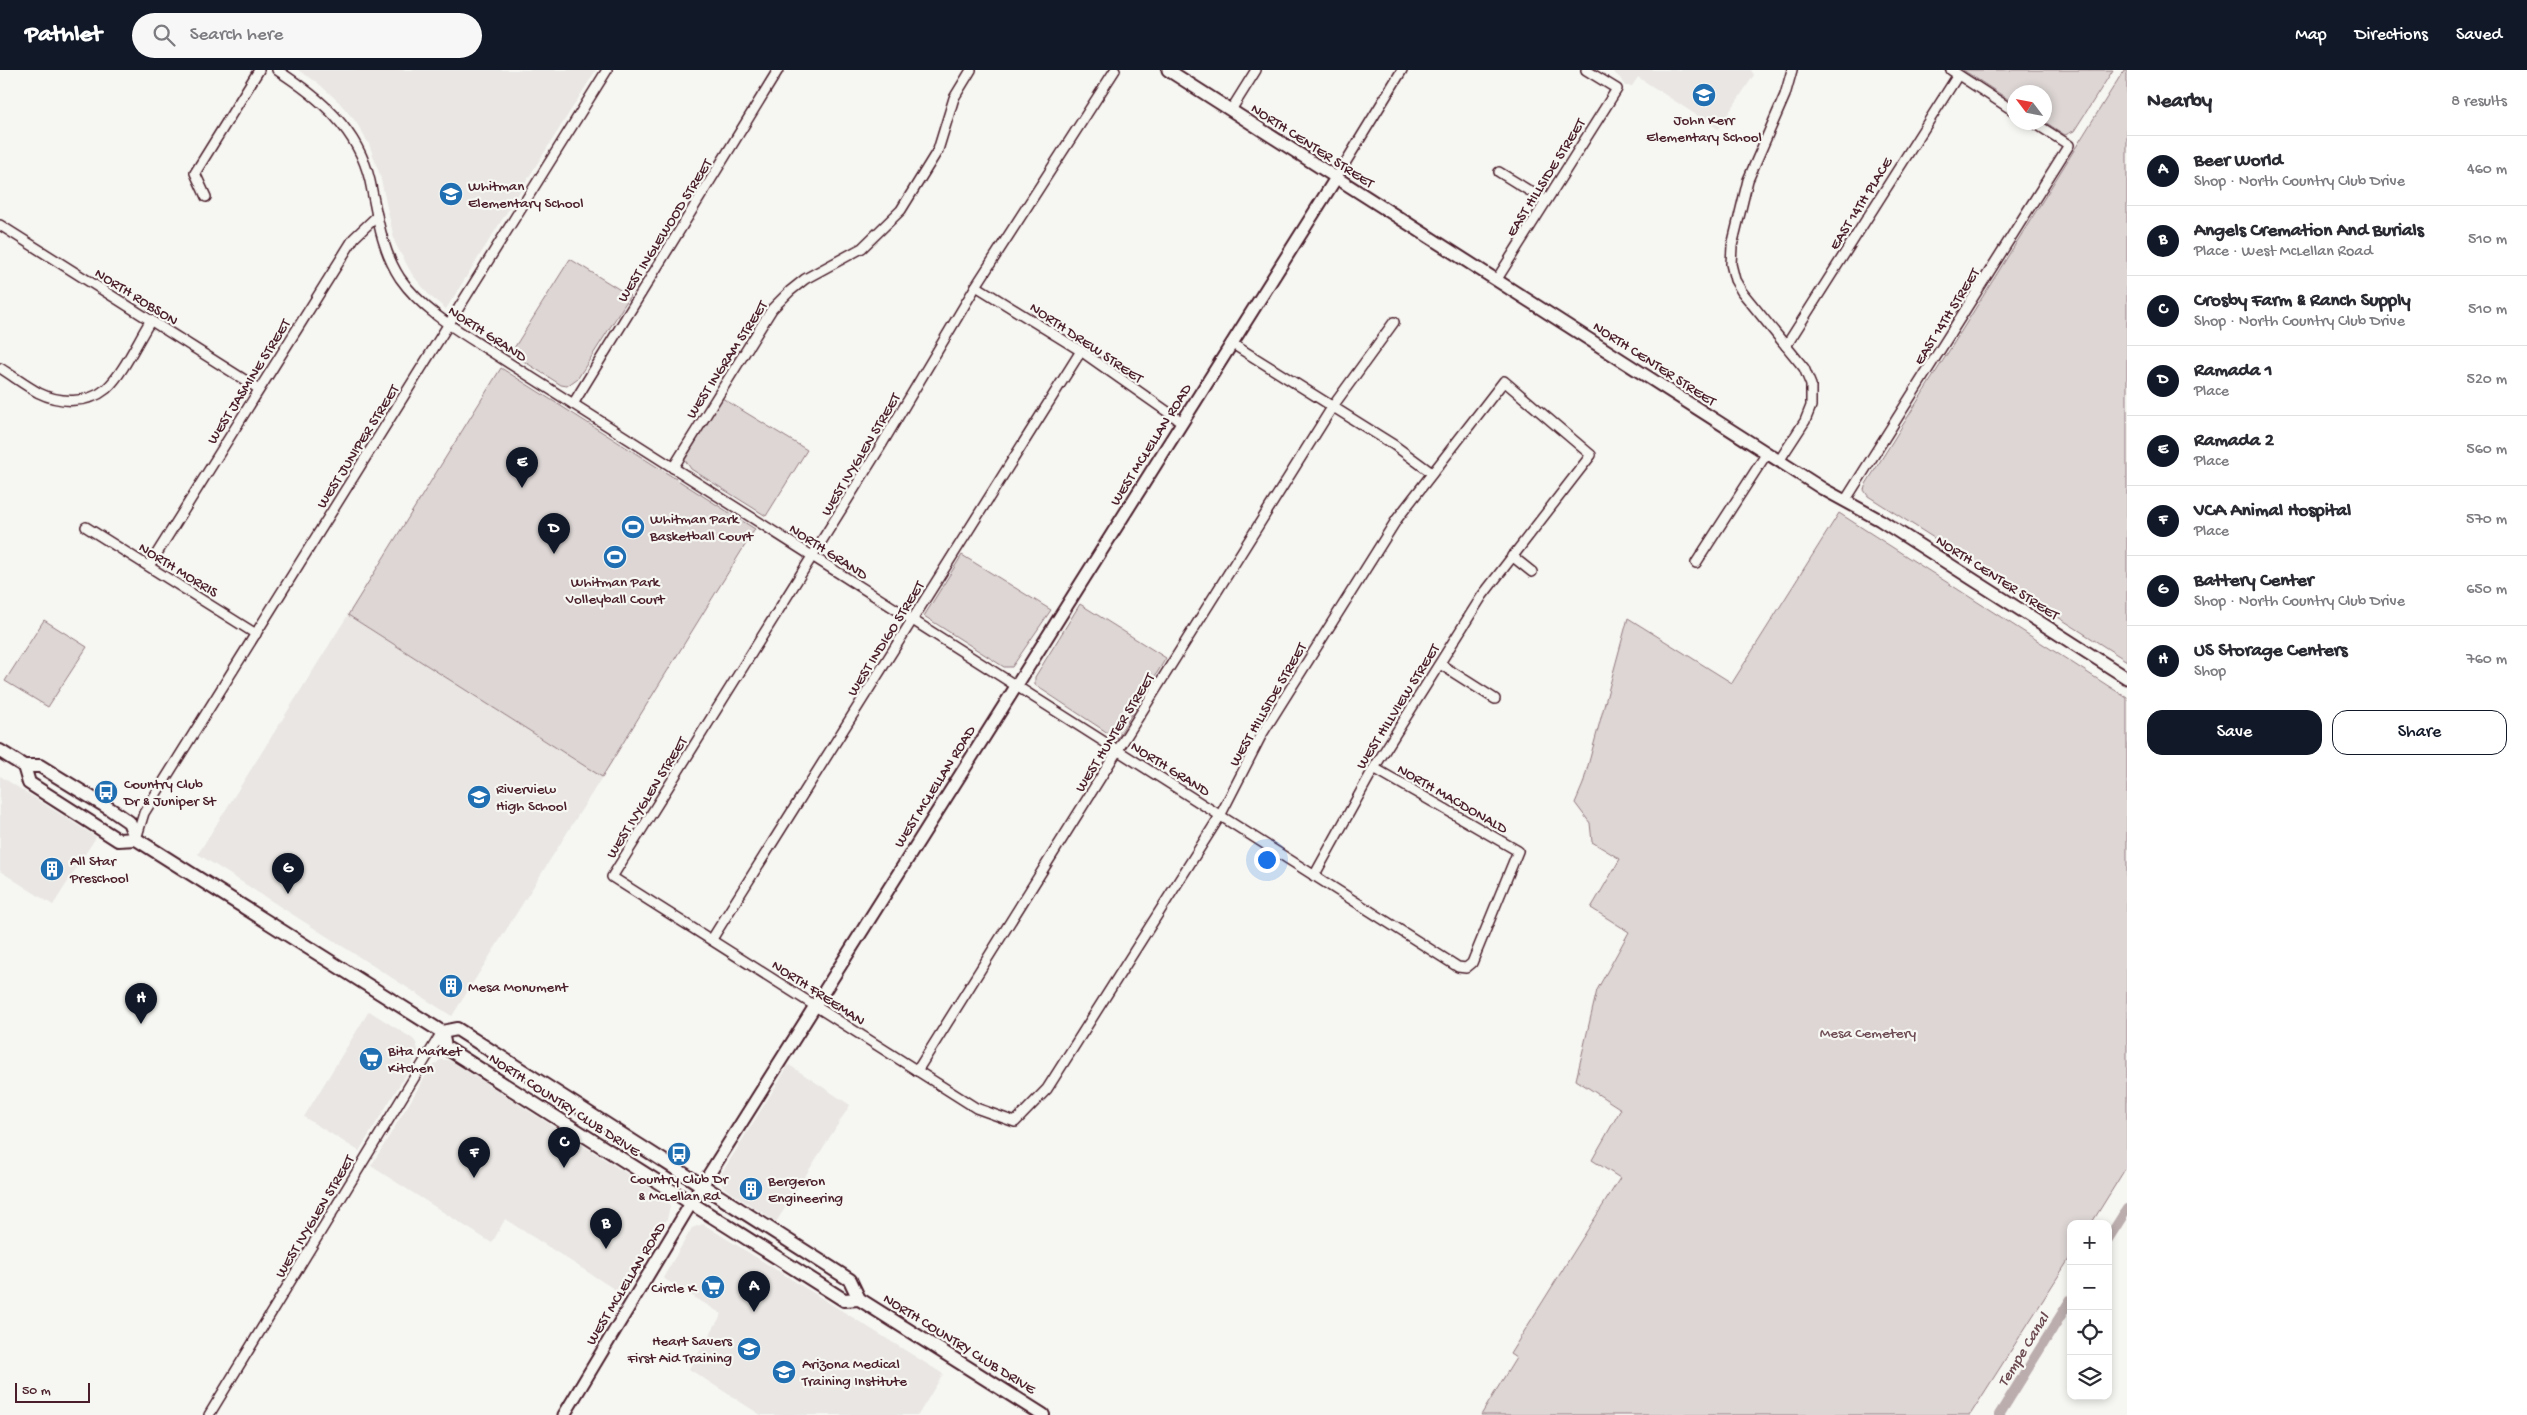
<!DOCTYPE html>
<html lang="en">
<head>
<meta charset="utf-8">
<style>
	:root { --surface:#fff; --page:#f7f7f7; --text:#2b2b33; --muted:#7c7c81; --line:#e1e1e2; --accent:#111827 }
	body { margin:0; font-family:"Gochi Hand",sans-serif; background:var(--page); color:var(--text) }
	.controls { position:absolute; right:15px; bottom:15px; display:grid; overflow:hidden; border-radius:10px; box-shadow:0 2px 8px #0003 }
	.controls button { width:45px; height:45px; display:grid; place-items:center; padding:0; border:0; border-bottom:1px solid var(--line); background:var(--surface); color:var(--text); font:25px sans-serif }
	.compass { position:absolute; left:2007px; top:15px; width:45px; height:45px; border-radius:50%; background:var(--surface); box-shadow:0 2px 8px #0003; rotate:302deg }
	.scale { position:absolute; left:15px; bottom:12px; width:75px; box-sizing:border-box; padding-left:5px; border:2px solid #4a1f2b; border-top:0; font-size:14px; line-height:18px; white-space:nowrap; color:#4a1f2b; -webkit-text-stroke:4px #f6f6f2; paint-order:stroke }
	.you { position:absolute; left:1266px; top:789px; width:18px; height:18px; margin:-12px; border:4px solid #fff; border-radius:50%; background:#1a73e8; box-shadow:0 0 0 8px #1a73e833 }
	.badge { display:grid; place-items:center; width:32px; height:32px; border-radius:50%; background:var(--accent); color:#fff; font-size:16px; font-weight:700 }
	.pin { position:absolute; translate:-50% -41px; filter:drop-shadow(0 1px 2px #0008) }
	.pin::after { content:''; position:absolute; top:26px; width:18px; height:15px; background:inherit; clip-path:polygon(0 0,100% 0,50% 100%) }
	.list { margin:0; padding:0; list-style:none }
	h2 { display:flex; justify-content:space-between; align-items:center; height:65px; margin:0; padding:0 20px; font-size:21px }
	h2 small { font-size:16px; font-weight:400; color:var(--muted) }
	.list li { display:grid; grid-template-columns:32px 1fr auto; gap:15px; align-items:center; box-sizing:border-box; height:70px; padding:0 20px; border-top:1px solid var(--line) }
	.list b { display:block; font-size:19px; white-space:nowrap }
	.list p { margin:0; font-size:16px; white-space:nowrap; color:var(--muted) }
	.list em { font-size:16px; font-style:normal; color:var(--muted) }
	.actions { display:flex; gap:10px; padding:15px 20px }
	.actions a { flex:1; padding:11px 0; border:1px solid var(--accent); border-radius:15px; text-align:center; font-size:18px; color:var(--accent) }
	.actions .main { background:var(--accent); color:#fff }
	.icon { flex:none; width:28px; height:28px; fill:none; stroke:currentColor; stroke-width:2; stroke-linecap:round; stroke-linejoin:round }
	.map { position:relative; flex:none; width:2127px; height:1345px; overflow:hidden }
	header { display:flex; align-items:center; gap:30px; box-sizing:border-box; height:70px; padding:0 25px; background:var(--accent); color:#fff }
	header strong { font-size:24px }
	nav { display:flex; gap:28px; margin-inline-start:auto; font-size:18px }
	.search { width:350px; height:45px; background:var(--page); display:flex; align-items:center; gap:12px; box-sizing:border-box; padding:0 18px; border-radius:28px; color:var(--muted); font-size:19px }
	main { display:flex }
	aside { flex:1; background:var(--surface) }
	.map>svg:first-child { display:block }
</style>
</head>
<body>
<header>
<strong>Pathlet</strong>
<div class="search"><svg class="icon" aria-label="search" viewBox="0 0 24 24"><circle cx="10" cy="10" r="6"/><path d="M15 15l6 6"/></svg>Search here</div>
<nav><a>Map</a><a>Directions</a><a>Saved</a></nav>
</header>
<main>
<div class="map">
<svg width="2127" height="1345" viewBox="0 0 2127 1345">
	<rect width="100%" height="100%" fill="#f6f6f2"/>
	<filter id="ink" filterUnits="userSpaceOnUse"><feTurbulence type="fractalNoise" baseFrequency=".02" numOctaves="2"/><feDisplacementMap in="SourceGraphic" scale="10" xChannelSelector="R" yChannelSelector="G"/><feConvolveMatrix kernelMatrix="1 2 1 2 8 2 1 2 1" color-interpolation-filters="sRGB"/></filter>
	<g filter="url(#ink)">
		<g fill="#e9e6e3">
			<path d="M298,0H596L446,239L430,226L412,204L395,173L380,105L369,74L356,52L339,32L317,12Z"/>
			<path d="M1611,0H1751L1754,5L1718,59L1638,7L1632,16H1625L1620,8Z"/>
			<path d="M348,545L602,707L452,946L198,784Z"/>
			<path d="M0,706L96,767L53,835L0,801Z"/>
			<path d="M369,941L413,969L416,973L419,983L359,1081L304,1047Z"/>
			<path d="M440,990H448L454,993L668,1130L670,1136L667,1149L622,1224L505,1149L492,1173L371,1096L430,999Z"/>
			<path d="M789,995L850,1035L776,1152L726,1119L722,1115L720,1106Z"/>
			<path d="M703,1154L943,1304L918,1345H761L689,1299L722,1244L663,1208L692,1158Z"/>
		</g>
		<g fill="#ddd6d5" stroke="#947a80">
			<path d="M1963,0H2113L2074,61L2065,65L2045,52L2044,22H2014V33Z"/>
			<path d="M2124,0H2127V591L1868,426L1864,420L1866,414Z"/>
			<path d="M570,189L630,226L578,308L567,316L561,315L511,283Z"/>
			<path d="M501,298L755,459L602,707L348,545Z"/>
			<path d="M722,328L807,380L766,446L691,399L685,390Z"/>
			<path d="M1839,443L2127,628V1096L2091,1154H2071V1186L1970,1345H1481L1516,1288L1510,1284L1620,1108L1592,1090L1621,1039L1576,1010L1597,920L1629,862L1591,838L1620,789L1592,772L1590,753L1575,733L1583,714L1628,548L1732,613Z"/>
			<path d="M962,485L1051,540L1012,597H1004L924,546Z"/>
			<path d="M1080,534L1166,588L1117,669L1035,615V607Z"/>
			<path d="M44,550L87,577L48,637L5,611Z"/>
		</g>
		<g fill="none" stroke-linecap="round" stroke-linejoin="round">
			<g stroke="#bbadae" stroke-width="10">
				<path d="M2108,1169L2127,1139"/>
				<path d="M1999,1345L2071,1229"/>
			</g>
			<g stroke="#4a1f2b" stroke-width="12">
				<g id="street">
					<path d="M277,0C319,27 358,59 370,111C377,144 381,179 400,208C425,244 466,265 501,288L1458,897L1466,898L1472,893L1518,781L1374,698"/>
					<path d="M1115,0L976,216L879,379L612,807L976,1038L1015,1052L1047,1019L1220,746L1262,664L1397,449L1504,311L1591,385L1482,526L1374,698L1314,806"/>
					<path d="M1951,0L2014,41"/>
					<path d="M1231,40L1256,0"/>
					<path d="M1499,102L1546,131"/>
					<path d="M1336,108L1402,0"/>
					<path d="M206,127L195,103L259,0"/>
					<path d="M0,155L259,319"/>
					<path d="M1497,209L1617,19L1586,0"/>
					<path d="M976,216L1081,281L1182,352"/>
					<path d="M1231,273L1394,375L1432,403"/>
					<path d="M1786,276L1958,5"/>
					<path d="M0,298C13,306 26,316 39,323C59,333 88,334 106,319C123,304 138,270 151,250"/>
					<path d="M573,334L778,0"/>
					<path d="M1779,391L1805,351L1811,336V315L1804,298L1742,222L1735,210L1731,194L1732,176L1748,110L1785,25L1792,0"/>
					<path d="M673,398L772,239L790,221L805,209L862,178L901,140L938,80L954,28L971,0"/>
					<path d="M1845,431L2069,75L2033,52"/>
					<path d="M86,457L256,564"/>
					<path d="M1512,486L1532,502"/>
					<path d="M1696,493L1767,383"/>
					<path d="M149,496L354,168L377,146"/>
					<path d="M1440,594L1495,629"/>
					<path d="M136,769L144,743L607,0"/>
					<path d="M712,869L1081,281"/>
					<path d="M917,1001L1333,336L1394,252"/>
					<path d="M209,1345L442,962"/>
				</g>
			</g>
			<g stroke="#4a1f2b" stroke-width="15">
				<g id="secondary">
					<path d="M1168,0L1823,419L1880,450L2127,608"/>
					<path d="M564,1345L696,1125L1336,108"/>
				</g>
			</g>
			<g stroke="#4a1f2b" stroke-width="16">
				<g id="primary">
					<path d="M0,681L24,696H40L110,739L129,752L136,769"/>
					<path d="M24,696L29,713L118,770L136,769L442,962L457,959L850,1210L859,1229L1043,1345"/>
					<path d="M442,962L445,977L844,1230L859,1229"/>
				</g>
			</g>
			<use href="#street" stroke="#f6f6f2" stroke-width="9"/>
			<use href="#secondary" stroke="#f6f6f2" stroke-width="11"/>
			<use href="#primary" stroke="#f6f6f2" stroke-width="12"/>
		</g>
	</g>
	<defs>
		<g id="school-disc" transform="scale(1.25)"><circle r="9.5" fill="#1f6fb2" stroke="#f6f6f2"/><path d="M0-5L7-2L0 1L-7-2ZM-4 1L0 2.5L4 1V4Q0 6-4 4Z" fill="#fff"/></g>
		<g id="stadium-disc" transform="scale(1.25)"><circle r="9.5" fill="#1f6fb2" stroke="#f6f6f2"/><path d="M0-5a6.5 5 0 1 0 0 10a6.5 5 0 1 0 0-10ZM-3.5-1.8h7v3.6h-7Z" fill="#fff"/></g>
		<g id="bus-disc" transform="scale(1.25)"><circle r="9.5" fill="#1f6fb2" stroke="#f6f6f2"/><path d="M-5-6H5V4H4V6H2V4H-2V6H-4V4H-5ZM-3.5-4V0h7V-4ZM-3.5 1.2v1.5H-2V1.2ZM2 1.2v1.5H3.5V1.2Z" fill="#fff"/></g>
		<g id="building-disc" transform="scale(1.25)"><circle r="9.5" fill="#1f6fb2" stroke="#f6f6f2"/><path d="M-4-6H4V6H1V3H-1V6H-4ZM-2.5-4.3h1.7v1.8h-1.7ZM.8-4.3h1.7v1.8H.8ZM-2.5-1h1.7V.8h-1.7ZM.8-1h1.7V.8H.8Z" fill="#fff"/></g>
		<g id="supermarket-disc" transform="scale(1.25)"><circle r="9.5" fill="#1f6fb2" stroke="#f6f6f2"/><path d="M-6-5.5h2.5l.6 2H6L4.5 2H-2.5L-4.4-4H-6ZM-1.5 3.2a1.3 1.3 0 1 0 .1 0ZM3 3.2a1.3 1.3 0 1 0 .1 0Z" fill="#fff"/></g>
	</defs>
	<g fill-rule="evenodd">
		<use href="#school-disc" x="1704" y="25"/>
		<use href="#school-disc" x="451" y="124"/>
		<use href="#stadium-disc" x="633" y="457"/>
		<use href="#stadium-disc" x="615" y="487"/>
		<use href="#bus-disc" x="106" y="722"/>
		<use href="#school-disc" x="479" y="727"/>
		<use href="#building-disc" x="52" y="799"/>
		<use href="#building-disc" x="451" y="916"/>
		<use href="#supermarket-disc" x="371" y="989"/>
		<use href="#bus-disc" x="679" y="1084"/>
		<use href="#building-disc" x="751" y="1119"/>
		<use href="#supermarket-disc" x="713" y="1217"/>
		<use href="#school-disc" x="749" y="1279"/>
		<use href="#school-disc" x="784" y="1302"/>
	</g>
	<g text-anchor="middle" stroke-width="4.5" stroke-linejoin="round" paint-order="stroke">
		<g font-size="15" fill="#4a1f2b" stroke="#f6f6f2" text-anchor="start">
			<text x="1704" y="54" text-anchor="middle">John Kerr<tspan x="1704" dy="17">Elementary School</tspan></text>
			<text x="468" y="120">Whitman<tspan x="468" dy="17">Elementary School</tspan></text>
			<text x="650" y="453">Whitman Park<tspan x="650" dy="17">Basketball Court</tspan></text>
			<text x="615" y="516" text-anchor="middle">Whitman Park<tspan x="615" dy="17">Volleyball Court</tspan></text>
			<text x="124" y="718">Country Club<tspan x="124" dy="17">Dr &amp; Juniper St</tspan></text>
			<text x="496" y="723">Riverview<tspan x="496" dy="17">High School</tspan></text>
			<text x="70" y="795">All Star<tspan x="70" dy="17">Preschool</tspan></text>
			<text x="468" y="921">Mesa Monument</text>
			<text x="388" y="985">Bita Market<tspan x="388" dy="17">Kitchen</tspan></text>
			<text x="679" y="1113" text-anchor="middle">Country Club Dr<tspan x="679" dy="17">&amp; McLellan Rd</tspan></text>
			<text x="768" y="1115">Bergeron<tspan x="768" dy="17">Engineering</tspan></text>
			<text x="696" y="1222" text-anchor="end">Circle K</text>
			<text x="732" y="1275" text-anchor="end">Heart Savers<tspan x="732" dy="17">First Aid Training</tspan></text>
			<text x="802" y="1298">Arizona Medical<tspan x="802" dy="17">Training Institute</tspan></text>
		</g>
		<g font-size="15" fill="#4a1f2b" stroke="#f6f6f2">
			<text transform="translate(1313 75) rotate(33)" y="5">NORTH CENTER STREET</text>
			<text transform="translate(1545 107) rotate(-58)" y="5">EAST HILLSIDE STREET</text>
			<text transform="translate(1860 133) rotate(-58)" y="5">EAST 14TH PLACE</text>
			<text transform="translate(664 160) rotate(-58)" y="5">WEST INGLEWOOD STREET</text>
			<text transform="translate(137 226) rotate(32)" y="5">NORTH ROBSON</text>
			<text transform="translate(1946 246) rotate(-58)" y="5">EAST 14TH STREET</text>
			<text transform="translate(488 263) rotate(33)" y="5">NORTH GRAND</text>
			<text transform="translate(1087 272) rotate(34)" y="5">NORTH DREW STREET</text>
			<text transform="translate(726 289) rotate(-57)" y="5">WEST INGRAM STREET</text>
			<text transform="translate(1655 293) rotate(33)" y="5">NORTH CENTER STREET</text>
			<text transform="translate(248 311) rotate(-58)" y="5">WEST JASMINE STREET</text>
			<text transform="translate(1150 374) rotate(-58)" y="5">WEST MCLELLAN ROAD</text>
			<text transform="translate(357 376) rotate(-58)" y="5">WEST JUNIPER STREET</text>
			<text transform="translate(860 384) rotate(-59)" y="5">WEST IVYGLEN STREET</text>
			<text transform="translate(829 481) rotate(33)" y="5">NORTH GRAND</text>
			<text transform="translate(179 499) rotate(32)" y="5">NORTH MORRIS</text>
			<text transform="translate(1998 507) rotate(33)" y="5">NORTH CENTER STREET</text>
			<text transform="translate(885 568) rotate(-58)" y="5">WEST INDIGO STREET</text>
			<text transform="translate(1267 634) rotate(-60)" y="5">WEST HILLSIDE STREET</text>
			<text transform="translate(1397 636) rotate(-58)" y="5">WEST HILLVIEW STREET</text>
			<text transform="translate(1114 662) rotate(-58)" y="5">WEST HUNTER STREET</text>
			<text transform="translate(1171 698) rotate(32)" y="5">NORTH GRAND</text>
			<text transform="translate(934 716) rotate(-58)" y="5">WEST MCLELLAN ROAD</text>
			<text transform="translate(646 727) rotate(-58)" y="5">WEST IVYGLEN STREET</text>
			<text transform="translate(1453 728) rotate(30)" y="5">NORTH MACDONALD</text>
			<text transform="translate(819 922) rotate(33)" y="5">NORTH FREEMAN</text>
			<text transform="translate(565 1034) rotate(33)" y="5">NORTH COUNTRY CLUB DRIVE</text>
			<text transform="translate(314 1146) rotate(-59)" y="5">WEST IVYGLEN STREET</text>
			<text transform="translate(625 1213) rotate(-59)" y="5">WEST MCLELLAN ROAD</text>
			<text transform="translate(960 1273) rotate(32)" y="5">NORTH COUNTRY CLUB DRIVE</text>
		</g>
		<g font-size="15" fill="#6f4d56" stroke="#f6f6f2">
			<text x="1868" y="967">Mesa Cemetery</text>
		</g>
		<g font-size="16" font-style="italic" fill="#6c4a52" stroke="#f6f6f2">
			<text transform="translate(2022 1279) rotate(-58)" y="6">Tempe Canal</text>
		</g>
	</g>
</svg>
<div class="controls">
<button>+</button>
<button>−</button>
<button><svg class="icon" aria-label="locate" viewBox="0 0 24 24"><circle cx="12" cy="12" r="6"/><path d="M12 2v4M12 18v4M2 12h4M18 12h4"/></svg></button>
<button><svg class="icon" aria-label="layers" viewBox="0 0 24 24"><path d="M12 4l9 5-9 5-9-5zM3 14l9 5 9-5"/></svg></button>
</div>
<svg class="compass" viewBox="-18 -18 36 36"><path d="M0-13l5 13h-10z" fill="#e53935"/><path d="M0 13l5-13h-10z" fill="#7c7c81"/></svg>
<div class="scale">50 m</div>
<div class="you"></div>
<div class="pin badge" style="left:754px;top:1242px">A</div>
<div class="pin badge" style="left:606px;top:1179px">B</div>
<div class="pin badge" style="left:564px;top:1098px">C</div>
<div class="pin badge" style="left:554px;top:484px">D</div>
<div class="pin badge" style="left:522px;top:418px">E</div>
<div class="pin badge" style="left:474px;top:1108px">F</div>
<div class="pin badge" style="left:288px;top:824px">G</div>
<div class="pin badge" style="left:141px;top:954px">H</div>
</div>
<aside>
<h2>Nearby<small>8 results</small></h2>
<ul class="list">
<li><span class="badge">A</span><div><b>Beer World</b><p>Shop · North Country Club Drive</p></div><em>460 m</em></li>
<li><span class="badge">B</span><div><b>Angels Cremation And Burials</b><p>Place · West McLellan Road</p></div><em>510 m</em></li>
<li><span class="badge">C</span><div><b>Crosby Farm &amp; Ranch Supply</b><p>Shop · North Country Club Drive</p></div><em>510 m</em></li>
<li><span class="badge">D</span><div><b>Ramada 1</b><p>Place</p></div><em>520 m</em></li>
<li><span class="badge">E</span><div><b>Ramada 2</b><p>Place</p></div><em>560 m</em></li>
<li><span class="badge">F</span><div><b>VCA Animal Hospital</b><p>Place</p></div><em>570 m</em></li>
<li><span class="badge">G</span><div><b>Battery Center</b><p>Shop · North Country Club Drive</p></div><em>650 m</em></li>
<li><span class="badge">H</span><div><b>US Storage Centers</b><p>Shop</p></div><em>760 m</em></li>
</ul>
<div class="actions"><a class="main">Save</a><a>Share</a></div>
</aside>
</main>
</body>
</html>
